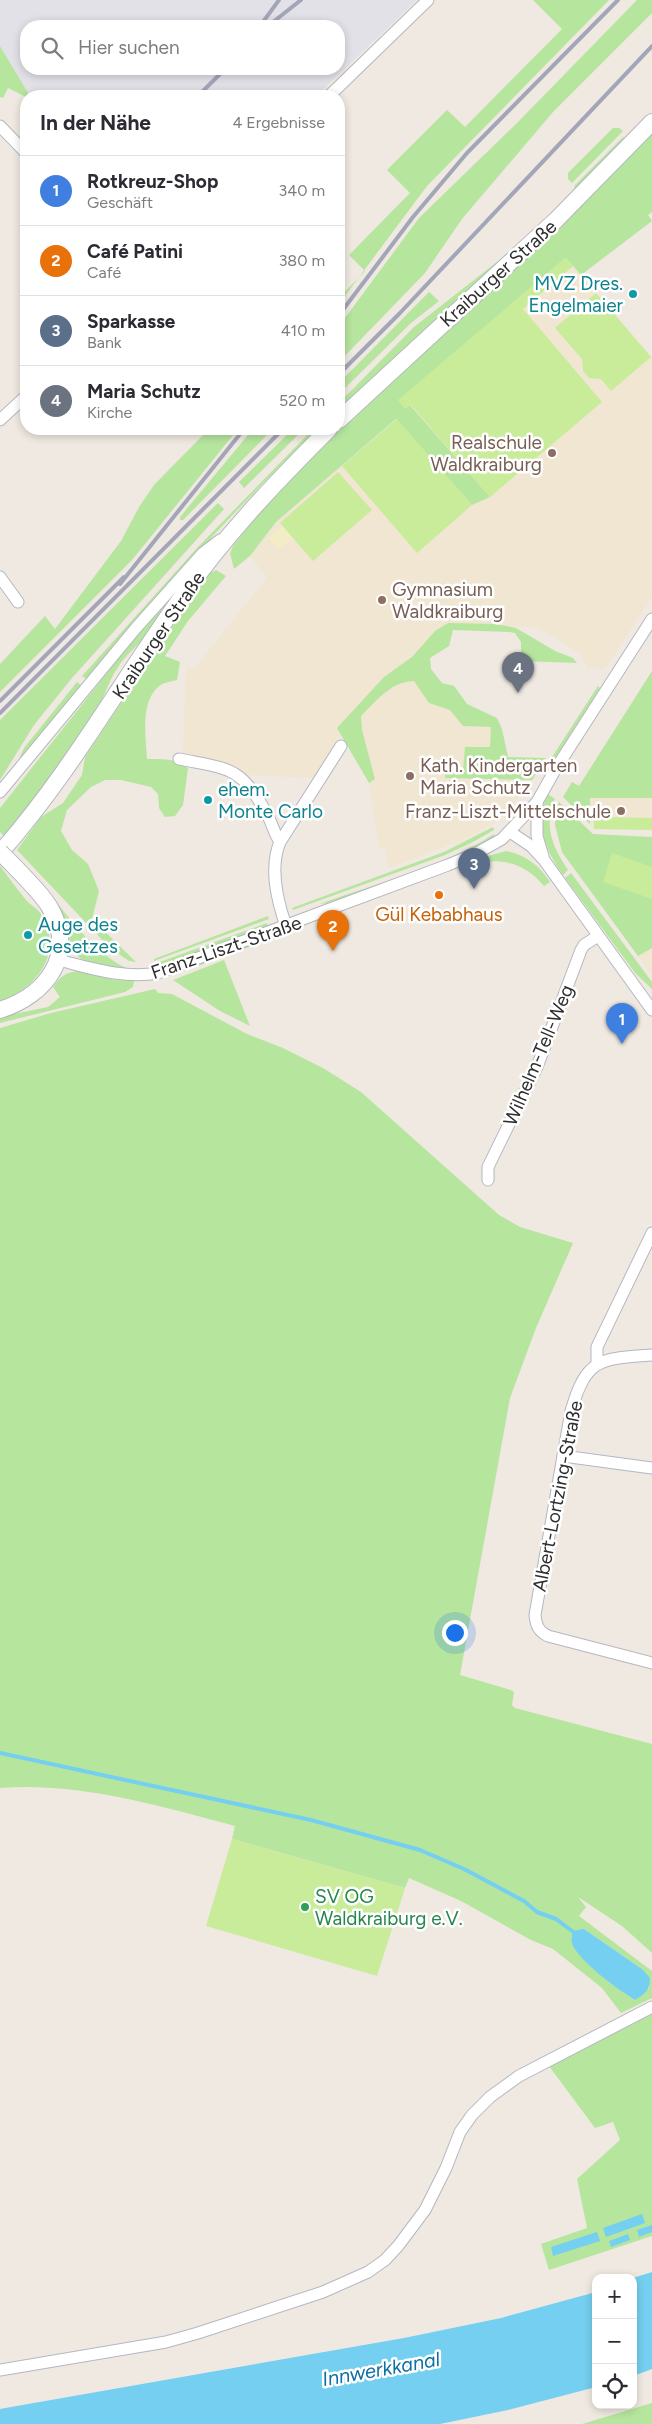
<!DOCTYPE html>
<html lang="de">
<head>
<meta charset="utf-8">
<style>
	:root { --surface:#fff; --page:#f7f7f7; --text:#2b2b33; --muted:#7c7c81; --line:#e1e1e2; --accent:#ea580c }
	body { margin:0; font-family:Figtree,sans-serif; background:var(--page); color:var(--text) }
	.controls { position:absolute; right:15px; bottom:15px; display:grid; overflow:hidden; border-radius:10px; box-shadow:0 2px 8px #0003 }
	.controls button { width:45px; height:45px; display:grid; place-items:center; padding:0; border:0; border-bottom:1px solid var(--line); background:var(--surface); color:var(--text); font:25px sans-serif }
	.you { position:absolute; left:454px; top:1632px; width:18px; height:18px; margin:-12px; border:4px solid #fff; border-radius:50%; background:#1a73e8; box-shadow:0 0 0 8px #1a73e833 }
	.badge { display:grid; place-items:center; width:32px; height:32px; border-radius:50%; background:var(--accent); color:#fff; font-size:16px; font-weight:700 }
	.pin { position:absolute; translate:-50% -41px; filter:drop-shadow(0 1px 2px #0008) }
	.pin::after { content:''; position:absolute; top:26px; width:18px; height:15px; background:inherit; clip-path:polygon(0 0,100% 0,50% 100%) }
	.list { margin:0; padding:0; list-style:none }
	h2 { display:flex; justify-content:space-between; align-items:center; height:65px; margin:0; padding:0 20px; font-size:21px }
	h2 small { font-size:16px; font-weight:400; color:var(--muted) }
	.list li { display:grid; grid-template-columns:32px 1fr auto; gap:15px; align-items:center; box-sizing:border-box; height:70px; padding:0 20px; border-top:1px solid var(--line) }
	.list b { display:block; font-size:19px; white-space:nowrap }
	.list p { margin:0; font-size:16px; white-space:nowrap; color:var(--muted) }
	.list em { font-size:16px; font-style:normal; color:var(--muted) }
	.icon { flex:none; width:28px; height:28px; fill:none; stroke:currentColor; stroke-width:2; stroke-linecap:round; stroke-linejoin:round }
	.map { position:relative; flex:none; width:652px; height:2424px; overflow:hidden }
	.search { position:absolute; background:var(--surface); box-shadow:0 2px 8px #0003; left:20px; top:20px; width:325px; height:55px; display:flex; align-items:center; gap:12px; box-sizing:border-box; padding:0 18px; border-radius:20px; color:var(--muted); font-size:19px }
	.panel { position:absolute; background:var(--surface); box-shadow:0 2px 8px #0003; left:20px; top:90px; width:325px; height:345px; border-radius:20px }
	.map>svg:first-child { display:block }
</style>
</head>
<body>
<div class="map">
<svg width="652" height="2424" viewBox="0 0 652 2424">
	<rect width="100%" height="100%" fill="#efe9e1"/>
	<path fill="#e3e1e8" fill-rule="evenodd" d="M0,0H417L316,96H30L0,46ZM26,26H339V69H26Z"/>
	<g fill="#f0e6d1">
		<path d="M566,257L652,357V597L605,669L587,668L580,653L538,628L448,623L435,631L412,657L384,677L337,728L341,735L314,778L248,775L224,764L185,756L183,753L186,666L194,669L267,578L250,556L276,522L397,419L472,505L489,497L411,405L405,409Z"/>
		<path d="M403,681H414L429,703L450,710L463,726L491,727L490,747L463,770L445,774V778L532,780L510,808L492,824L467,838L389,868L385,848L379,849L369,783L375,779L362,730L361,716L382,695Z"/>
		<path d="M590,798H652V830L594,829L590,824Z"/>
		<path d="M652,948V975L638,956Z"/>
	</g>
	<g fill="#b6e59e" fill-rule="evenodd">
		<path d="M533,0H609L427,186L339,304V298L365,271L349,255L410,193L387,170L447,110L465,127L562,29Z"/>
		<path d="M637,0H652V13L553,112L462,219L425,273L339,362V326L419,218L519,121Z"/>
		<path d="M0,46L30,96L26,97L8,88L3,98L0,97Z"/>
		<path d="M613,128H619L623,131L572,183L568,179V173Z"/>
		<path d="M652,133V212L648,215L652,221L581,275L566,258L410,405L490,497L472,505L396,419L276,522L250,556L234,569L230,553L233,546L277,490L405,367L562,226Z"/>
		<path d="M624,136L620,145L573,193L575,185Z"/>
		<path d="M530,236L339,409V403L414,327Z"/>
		<path d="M429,292L439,301L411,323L339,394V383Z"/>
		<path d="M209,429H238L132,560L0,692V664L45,616L55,629L121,541L139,507L154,485Z"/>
		<path d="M253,429H273L183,520H180V517Z"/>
		<path d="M293,429H304L244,488L239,482Z"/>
		<path d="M313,429H318C236,508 160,591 88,680L82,676L197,548Z"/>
		<path d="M218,503L224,509L72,678L34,725L0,780V720Z"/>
		<path d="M216,570L226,576L188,621L165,656L180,662L177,680C173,681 166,682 162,684C139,699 146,737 147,759C162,759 176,758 188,768L183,805L175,816L165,817L159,808L158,794L151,787L121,780H105L91,787L67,810L61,831L72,850L88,864L99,891L92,919L136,962L129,961L109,947L17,850L41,817L63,803L82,775L85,757L207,575Z"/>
		<path d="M179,587C169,602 160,619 149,633C139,645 127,653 118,667C106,685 102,705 91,723L5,837L0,832V808L146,624Z"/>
		<path d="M448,623L496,624L516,628L555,651L573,658L577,663L521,661V642L515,633L509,632L453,630L449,646L430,658L431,669L442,683L454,686L467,704L497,718L502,729L508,757L546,758L532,780L445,778V774L463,770L465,747H490L491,727L463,726L450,710L429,703L414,681C392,681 376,701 361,716L362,730L375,779L369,783L337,728L384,677L412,657L435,631Z"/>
		<path d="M652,671V798H590V824L563,797L572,782L579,786Z"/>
		<path d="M77,682L82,686L15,768L24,748Z"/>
		<path d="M598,686L600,688L550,766L545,768Z"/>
		<path d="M548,794L555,799C543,827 553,847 568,870L563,875C546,851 533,822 548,794Z"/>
		<path d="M559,802L593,834L652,837V948L638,956L562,852L555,825L556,809Z"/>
		<path d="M493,827L494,830L471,843L445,855L293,910L292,908L444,852Z"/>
		<path d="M494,834V837C443,867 384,883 329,903L320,904C374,884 447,865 494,834Z"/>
		<path d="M506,851C526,855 539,865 550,882L544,886C527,866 508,859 483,862L481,858Z"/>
		<path d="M0,866C9,878 17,889 26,900C31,906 38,908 42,916C64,954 36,989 0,1001Z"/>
		<path d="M571,873L652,982V989L636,974L565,878Z"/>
		<path d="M54,899C71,921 97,953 122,966C126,968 130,969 133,970C116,969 81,967 73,950C69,943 69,934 67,927C65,917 59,907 54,899Z"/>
		<path d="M268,916L269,919L154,961V959Z"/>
		<path d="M267,923L268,926L158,966L157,963Z"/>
		<path d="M268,937V940L171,976L170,974Z"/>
		<path d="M224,960L250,1026L220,1011L173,980Z"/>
		<path d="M79,971L115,980L134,981L133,987L125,992L0,1023V1017L48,1007L60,997L53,987C61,976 66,972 79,971Z"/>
		<path d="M155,989L158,993L172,994L247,1034L283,1048L323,1068L361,1092L499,1215L520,1227L573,1243L536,1328L510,1398L460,1675L511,1690L514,1692L512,1705L515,1708L652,1744V1953L622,1926L578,1897L586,1907L579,1916L652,1971V1998L621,2013L602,1988L553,1949L531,1940L461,1901L409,1878L405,1888L232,1839L235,1826C160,1806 79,1782 0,1788V1028L51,1013ZM584,1929L642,1969L649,1988L635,2000C616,1989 577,1959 571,1937Z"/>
		<path d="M652,2011V2236L549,2270L541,2244L587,2228L577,2179L620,2140L613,2122L595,2128L549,2066Z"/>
		<path d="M652,2403V2424H582Z"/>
	</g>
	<path fill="#f3ecc5" d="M283,526L293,538L278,550L268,538Z"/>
	<g fill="#c9ec9a">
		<path d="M566,257L573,266L523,309L602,402L490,497L411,405L405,409L398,400Z"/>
		<path d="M596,293L651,357L611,391L601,379L589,378L583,371L582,359L555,328Z"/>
		<path d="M397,419L472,505L417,553L342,466Z"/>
		<path d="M338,472L372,510L313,561L280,523Z"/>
		<path d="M594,817L652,818V830L594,829Z"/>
		<path d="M612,853L652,867V899L603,882Z"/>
		<path d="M232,1839L405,1888L377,1976L206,1926Z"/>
	</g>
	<g fill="#75cff0">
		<path d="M584,1929L642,1969L650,1978C650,1990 645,1994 635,2000C618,1990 583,1964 573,1946C571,1941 571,1936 573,1931Z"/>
		<path d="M642,2214L645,2223L606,2237L603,2228Z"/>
		<path d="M652,2225V2232L639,2237L637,2230Z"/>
		<path d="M597,2232L600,2241L553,2256L551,2247Z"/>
		<path d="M628,2234L630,2240L611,2247L609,2241Z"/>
		<path d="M652,2272V2369L633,2376V2278Z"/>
		<path d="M596,2292V2387L508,2410L440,2424H0V2409L11,2407L404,2338L501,2318Z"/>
	</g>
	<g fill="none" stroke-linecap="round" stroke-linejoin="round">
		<path stroke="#75cff0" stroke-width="4" d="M0,1753L311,1820L420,1850L464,1869L524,1901L537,1912L556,1919L576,1934"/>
		<g stroke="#b4b7c1" stroke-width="13">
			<g id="street">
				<path d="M329,96L428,0"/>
				<path d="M0,126L26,153"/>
				<path d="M0,420L26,396"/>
				<path d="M0,577L18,602"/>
				<path d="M179,759C229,769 241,766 267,814C272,823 274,833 280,842"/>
				<path d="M0,792L136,628L203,553L220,540"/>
				<path d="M537,802V836L543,856"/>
				<path d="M510,832L531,846L544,860L652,1010"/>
				<path d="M286,926C277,900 269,868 280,842L341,746"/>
				<path d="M58,960C91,968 123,979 158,973L448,865L477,853L502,839L537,802L555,770L652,619"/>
				<path d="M488,1180V1167L537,1067L581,950L584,945L598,936"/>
				<path d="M652,1355C600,1359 587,1357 571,1411L535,1615C536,1625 538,1631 548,1636L652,1663"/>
				<path d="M597,1364V1347L652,1233"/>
				<path d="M563,1456L652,1468"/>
				<path d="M0,2370L166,2342L198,2333L323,2292L368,2272L385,2260L398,2246L425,2210L446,2168L460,2132L472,2115L490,2097L519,2076L652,2007"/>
			</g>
		</g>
		<g stroke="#b4b7c1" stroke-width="18">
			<g id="secondary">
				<path d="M339,420L556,220L652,122"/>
				<path d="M0,853C72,771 121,681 184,594C227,533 277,481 329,429"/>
				<path d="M0,1010C47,995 78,954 49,906C40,892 27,880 16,868"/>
			</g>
		</g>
		<use href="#street" stroke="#fff" stroke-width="11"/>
		<use href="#secondary" stroke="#fff" stroke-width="16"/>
		<g stroke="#a3a6b8" stroke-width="4">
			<path d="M260,26L279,0"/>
			<path d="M268,26L301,0"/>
			<path d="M198,96L225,69"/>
			<path d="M339,315L413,217L467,153L618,0"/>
			<path d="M339,374L399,314L652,46"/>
			<path d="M120,584L244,429"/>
			<path d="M0,701L124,577"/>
			<path d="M0,713L283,429"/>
		</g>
		<g stroke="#b4b7c1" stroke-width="18" stroke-linecap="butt">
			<path id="secondary-bridge" d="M0,852L16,868"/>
		</g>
		<use href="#secondary-bridge" stroke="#fff" stroke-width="16"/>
	</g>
	<g fill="#0f9aa8" stroke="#fff" stroke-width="2">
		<circle cx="633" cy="294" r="5"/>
		<circle cx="208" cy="800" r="5"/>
		<circle cx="28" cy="935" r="5"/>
	</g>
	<g fill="#8d6e63" stroke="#fff" stroke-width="2">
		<circle cx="552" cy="453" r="5"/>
		<circle cx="382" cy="600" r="5"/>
		<circle cx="410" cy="776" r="5"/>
		<circle cx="621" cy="811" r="5"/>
	</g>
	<circle fill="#e8710a" stroke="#fff" stroke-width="2" cx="439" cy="895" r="5"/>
	<circle fill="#2e9e5b" stroke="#fff" stroke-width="2" cx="305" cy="1907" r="5"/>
	<g text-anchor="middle" stroke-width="5" stroke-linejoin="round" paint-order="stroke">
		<g font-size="19" fill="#2e2e2e" stroke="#fff">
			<text transform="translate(498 273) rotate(-42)" y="7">Kraiburger Straße</text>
			<text transform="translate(158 635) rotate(-56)" y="7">Kraiburger Straße</text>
			<text transform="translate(226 947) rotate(-19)" y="7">Franz-Liszt-Straße</text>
			<text transform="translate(538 1055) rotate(-67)" y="7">Wilhelm-Tell-Weg</text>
			<text transform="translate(557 1496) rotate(-79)" y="7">Albert-Lortzing-Straße</text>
		</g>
		<g font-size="19" fill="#0d838f" stroke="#fff" text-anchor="start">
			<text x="623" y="290" text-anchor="end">MVZ Dres.<tspan x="623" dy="22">Engelmaier</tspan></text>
			<text x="218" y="796">ehem.<tspan x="218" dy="22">Monte Carlo</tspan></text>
			<text x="38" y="931">Auge des<tspan x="38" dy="22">Gesetzes</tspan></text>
		</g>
		<g font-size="19" fill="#785e54" stroke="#fff" text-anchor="end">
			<text x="542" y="449">Realschule<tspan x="542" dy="22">Waldkraiburg</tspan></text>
			<text x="392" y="596" text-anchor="start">Gymnasium<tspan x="392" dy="22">Waldkraiburg</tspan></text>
			<text x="420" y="772" text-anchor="start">Kath. Kindergarten<tspan x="420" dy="22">Maria Schutz</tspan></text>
			<text x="611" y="818">Franz-Liszt-Mittelschule</text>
		</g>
		<g font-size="19" fill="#c56008" stroke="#fff">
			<text x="439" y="921">Gül Kebabhaus</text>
		</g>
		<g font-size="19" fill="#27864d" stroke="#fff" text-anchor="start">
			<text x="315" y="1903">SV OG<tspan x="315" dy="22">Waldkraiburg e.V.</tspan></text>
		</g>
		<g font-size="20" font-style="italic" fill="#0d6fa3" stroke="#fff">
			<text transform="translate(381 2369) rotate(-10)" y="7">Innwerkkanal</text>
		</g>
	</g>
</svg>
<div class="controls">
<button>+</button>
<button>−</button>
<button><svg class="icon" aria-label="locate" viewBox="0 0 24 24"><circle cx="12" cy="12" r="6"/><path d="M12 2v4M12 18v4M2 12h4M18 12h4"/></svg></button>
</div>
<div class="you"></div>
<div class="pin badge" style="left:622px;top:1044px;background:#3f7fe0">1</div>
<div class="pin badge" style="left:333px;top:951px;background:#e8710a">2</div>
<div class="pin badge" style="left:474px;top:889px;background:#5c6f8a">3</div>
<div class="pin badge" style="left:518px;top:693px;background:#6b7280">4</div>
<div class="search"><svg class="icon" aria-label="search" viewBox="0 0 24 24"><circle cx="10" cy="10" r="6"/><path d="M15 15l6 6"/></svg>Hier suchen</div>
<section class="panel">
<h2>In der Nähe<small>4 Ergebnisse</small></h2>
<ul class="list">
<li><span class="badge" style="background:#3f7fe0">1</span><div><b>Rotkreuz-Shop</b><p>Geschäft</p></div><em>340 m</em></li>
<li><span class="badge" style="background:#e8710a">2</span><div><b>Café Patini</b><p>Café</p></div><em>380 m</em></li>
<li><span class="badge" style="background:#5c6f8a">3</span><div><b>Sparkasse</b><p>Bank</p></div><em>410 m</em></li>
<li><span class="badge" style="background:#6b7280">4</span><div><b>Maria Schutz</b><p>Kirche</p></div><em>520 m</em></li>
</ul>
</section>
</div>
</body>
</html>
